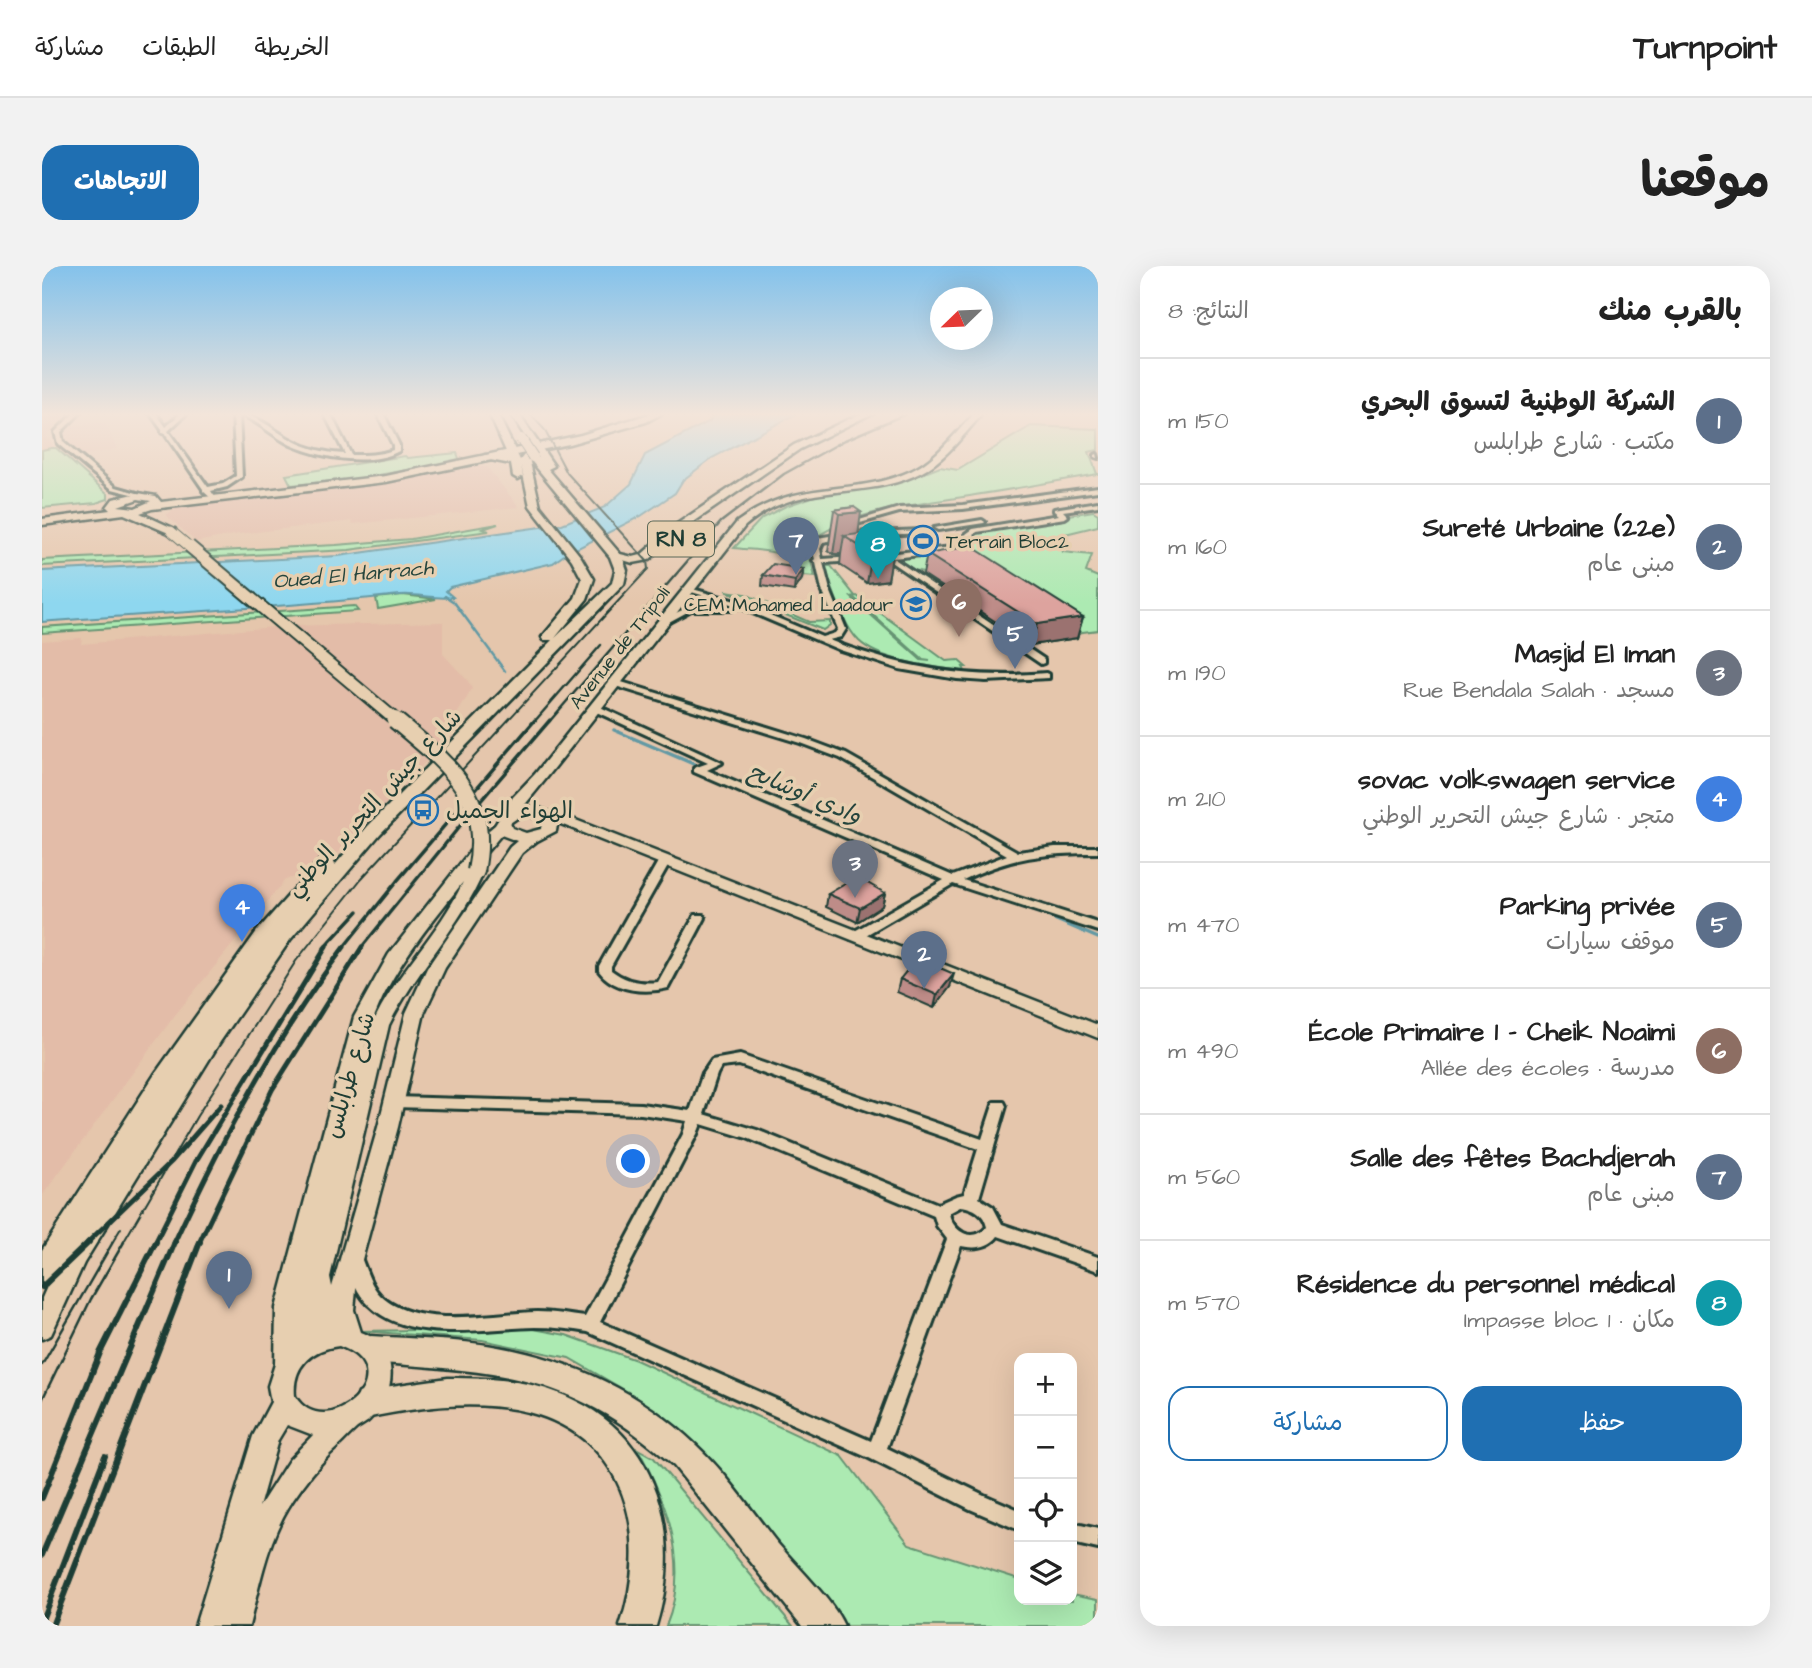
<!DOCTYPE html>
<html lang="ar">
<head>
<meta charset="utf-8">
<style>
	:root { --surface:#fff; --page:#f2f2f2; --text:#222; --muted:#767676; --line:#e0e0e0; --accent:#1f6fb2 }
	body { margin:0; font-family:"Architects Daughter","Playpen Sans Arabic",sans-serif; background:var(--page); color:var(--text); direction:rtl }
	.controls { position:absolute; right:21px; bottom:21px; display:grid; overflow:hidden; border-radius:14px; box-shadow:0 7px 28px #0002 }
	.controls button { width:63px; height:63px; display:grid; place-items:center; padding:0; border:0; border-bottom:2px solid var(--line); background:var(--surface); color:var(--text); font:35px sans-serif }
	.compass { position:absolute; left:888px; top:21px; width:63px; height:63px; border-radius:50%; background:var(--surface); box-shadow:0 7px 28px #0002; rotate:247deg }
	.you { position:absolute; left:592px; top:896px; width:24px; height:24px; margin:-18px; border:5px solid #fff; border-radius:50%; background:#1a73e8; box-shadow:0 0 0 10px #1a73e833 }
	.badge { display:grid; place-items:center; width:46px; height:46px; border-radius:50%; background:var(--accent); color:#fff; font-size:23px; font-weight:700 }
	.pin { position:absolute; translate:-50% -58px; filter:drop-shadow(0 2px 4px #0008) }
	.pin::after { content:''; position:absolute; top:37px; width:24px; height:21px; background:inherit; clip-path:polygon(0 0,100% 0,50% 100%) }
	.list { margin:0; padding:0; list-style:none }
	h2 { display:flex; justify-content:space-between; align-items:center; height:91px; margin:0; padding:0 28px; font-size:30px }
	h2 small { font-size:23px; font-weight:400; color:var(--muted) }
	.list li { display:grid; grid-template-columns:46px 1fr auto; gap:21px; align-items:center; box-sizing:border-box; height:126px; padding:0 28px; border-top:2px solid var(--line) }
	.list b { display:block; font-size:26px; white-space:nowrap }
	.list p { margin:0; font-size:23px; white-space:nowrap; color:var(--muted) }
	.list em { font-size:23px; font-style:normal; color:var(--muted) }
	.actions { display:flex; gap:14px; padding:21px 28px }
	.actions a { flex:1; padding:16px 0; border:2px solid var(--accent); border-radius:21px; text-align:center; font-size:24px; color:var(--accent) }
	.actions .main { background:var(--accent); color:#fff }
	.icon { flex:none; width:38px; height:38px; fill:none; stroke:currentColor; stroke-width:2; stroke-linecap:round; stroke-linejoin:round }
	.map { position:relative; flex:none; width:1056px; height:1360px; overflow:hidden; direction:ltr; border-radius:21px }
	header { display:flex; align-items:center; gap:42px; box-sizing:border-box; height:98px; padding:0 35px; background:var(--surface); border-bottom:2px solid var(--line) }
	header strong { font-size:33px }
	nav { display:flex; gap:38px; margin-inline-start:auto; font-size:24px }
	.intro { display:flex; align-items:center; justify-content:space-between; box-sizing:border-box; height:168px; padding:0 42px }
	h1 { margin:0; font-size:49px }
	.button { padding:18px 32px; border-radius:21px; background:var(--accent); color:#fff; font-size:24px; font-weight:700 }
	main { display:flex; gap:42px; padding:0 42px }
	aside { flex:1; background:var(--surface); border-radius:21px; box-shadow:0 7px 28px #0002 }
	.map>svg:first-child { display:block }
</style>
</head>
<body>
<header>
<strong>Turnpoint</strong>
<nav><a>الخريطة</a><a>الطبقات</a><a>مشاركة</a></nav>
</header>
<div class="intro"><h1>موقعنا</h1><a class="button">الاتجاهات</a></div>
<main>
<aside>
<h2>بالقرب منك<small>النتائج: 8</small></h2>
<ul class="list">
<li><span class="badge" style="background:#5c6f8a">1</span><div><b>الشركة الوطنية لتسوق البحري</b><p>مكتب · شارع طرابلس</p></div><em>150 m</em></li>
<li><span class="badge" style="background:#5c6f8a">2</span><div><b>Sureté Urbaine (22e)</b><p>مبنى عام</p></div><em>160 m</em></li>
<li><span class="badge" style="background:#6b7280">3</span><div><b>Masjid El Iman</b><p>مسجد · Rue Bendala Salah</p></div><em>190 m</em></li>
<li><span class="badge" style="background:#3f7fe0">4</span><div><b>sovac volkswagen service</b><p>متجر · شارع جيش التحرير الوطني</p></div><em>210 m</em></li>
<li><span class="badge" style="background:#5c6f8a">5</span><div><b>Parking privée</b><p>موقف سيارات</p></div><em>470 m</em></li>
<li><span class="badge" style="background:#8d6e63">6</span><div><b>École Primaire 1 - Cheik Noaimi</b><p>مدرسة · Allée des écoles</p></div><em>490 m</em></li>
<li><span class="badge" style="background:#5c6f8a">7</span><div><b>Salle des fêtes Bachdjerah</b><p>مبنى عام</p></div><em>560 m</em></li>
<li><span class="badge" style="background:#0f9aa8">8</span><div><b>Résidence du personnel médical</b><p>مكان · Impasse bloc 1</p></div><em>570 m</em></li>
</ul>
<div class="actions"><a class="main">حفظ</a><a>مشاركة</a></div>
</aside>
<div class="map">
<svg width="1056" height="1360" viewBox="0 0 1056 1360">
	<rect width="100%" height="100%" fill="#e5c6ac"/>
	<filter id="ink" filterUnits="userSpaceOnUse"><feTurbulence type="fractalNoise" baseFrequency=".0143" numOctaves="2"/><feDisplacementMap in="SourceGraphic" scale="14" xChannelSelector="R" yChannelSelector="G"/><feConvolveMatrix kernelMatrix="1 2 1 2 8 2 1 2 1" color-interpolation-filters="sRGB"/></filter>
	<g filter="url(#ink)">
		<g fill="#e3bca8">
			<path d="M0,147H31L3,170L14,182L0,184Z"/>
			<path d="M63,156L75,183L39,190L22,170L26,161Z"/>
			<path d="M431,200L445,201L477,241L311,258L310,255L197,268L154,276L124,249L134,242L176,233L222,232L229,228L334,219Z"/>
			<path d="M401,356V388L426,415L430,423L391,488L283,601L243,614L133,749L0,930V375L40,372L39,378L244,360Z"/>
		</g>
		<g fill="#aceab2" stroke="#669473" stroke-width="2">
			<path d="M989,160L1056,163V184L1047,186L1055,208C1014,215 974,223 933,229C882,238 803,243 765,279L773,311L762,310C753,282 716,285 692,282L720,252L744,240L773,230L870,212L898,201L916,204Z"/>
			<path d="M9,182H14L66,228V233L54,237L0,242V184Z"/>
			<path d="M415,187L418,195L307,214L249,219L244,209L363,190L366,192Z"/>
			<path d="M1051,245L1056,248V260L1015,270L1021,286L1050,289L1044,306L1056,311V364L1033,367L966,324L872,304L850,290L927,281L932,265Z"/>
			<path d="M456,258L441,263L447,265L307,284L0,300V294L294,279L369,273Z"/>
			<path d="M782,300H789L813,330L809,331L879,394L888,395L881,394L811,331L815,330L904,395L916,394L924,401H921L923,405C893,401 839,396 817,375C799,357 792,323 782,300Z"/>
			<path d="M684,325L703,328L767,356L788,355V359L781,364Z"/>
			<path d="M361,329L394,333L336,343L334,332Z"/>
			<path d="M312,340L316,345L0,367V361Z"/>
			<path d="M486,1062L524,1069L594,1094L800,1190L867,1278L977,1313V1334H1030V1328L1056,1333V1360H801L640,1166L593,1130L527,1092L440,1074L319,1065Z"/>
			<path d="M596,1183L612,1192L751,1360H624C649,1300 625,1236 596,1183Z"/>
		</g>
		<path fill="#8ed7ef" stroke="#6299a4" stroke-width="2" d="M671,147H756L670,192L641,214L633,227L599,250L522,289L511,297L408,321L404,325L411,331C393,334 376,327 358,329C239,342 119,347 0,356V305L296,290L520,258L563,241L589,218L603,189L668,155Z"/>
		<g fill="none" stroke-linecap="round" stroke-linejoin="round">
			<path stroke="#6299a4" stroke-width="2.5" d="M403,330L412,336L463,405"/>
			<g stroke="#6299a4" stroke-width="3.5">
				<path d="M572,464L930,617"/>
				<path d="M989,643L1056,672"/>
			</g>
			<path stroke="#bdab94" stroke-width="6" stroke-dasharray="6 3.5" stroke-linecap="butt" d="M878,265L896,262"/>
			<g stroke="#1f3d34" stroke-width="6">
				<g id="minor">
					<path d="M32,147H38L19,166L21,176L74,221L102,229V231L70,223L16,178L13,166Z"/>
					<path d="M108,147H114L124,161L139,147H145L126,165L166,221L181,218L194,210L191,147C215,147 230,164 250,174C266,183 285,187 303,188L282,147H288L309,189C324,189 337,189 351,184V179L335,147H341L357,179V185C328,201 279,192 249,179C231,170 216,155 197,148L200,211L185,221L169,225L173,231L170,233L161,225V223L123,168L120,167V164Z"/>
					<path d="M1055,188L1056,192L1053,191V189Z"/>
					<path d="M1056,221V225L921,243L857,246L804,261L801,259L857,242L921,239Z"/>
					<path d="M1056,236V240L1021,245L1026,250L1023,252L935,266L932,269V279L925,284L851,292L1002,393V397L999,398L843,292L835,293L831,291L835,289L920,280L924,278V268L931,263L1017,249L1012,245V243Z"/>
					<path d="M940,254L943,256L942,257L896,264L892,262Z"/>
					<path d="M880,264V266L878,267L807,271L781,276L778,283L780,293L813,291L817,293L813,295L781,297L788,324L804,363L799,371L787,374C858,402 928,414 1004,407L1007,408V412L944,415L915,413L857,403L798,384L692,339L643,324L647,322L697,336L780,371L793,367L796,363L780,324L774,297L771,295L773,293L770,283L775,272L807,267Z"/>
					<path d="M648,340H689L693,342L689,344H649L625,357L618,355Z"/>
					<path d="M573,414L764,473L804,488L976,586L1013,581H1056V587C1003,587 969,591 921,614L1056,657V665L911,618L817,673H809L807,670L809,667L902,614L652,506V502L666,497L550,444V440H556L680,497L665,504L911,610L965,589L798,492L758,477L570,419V415Z"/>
					<path d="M623,591L629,594L569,700V704C583,715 599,718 616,716L653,649H661L663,652L626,722C602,728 572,725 557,705V700L617,594Z"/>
					<path d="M698,789L940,873L952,836H962L964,840L937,932L951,941L960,958L1056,991V1005L956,970C947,982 933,983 919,980L845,1182L942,1229L977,1244V1264L928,1243L827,1192L546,1066C529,1063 511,1061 493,1061C444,1062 366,1078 327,1039C314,1027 309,1009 303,992L305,987L311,985L317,987C324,1002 327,1018 339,1030C375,1064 450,1047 495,1046C512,1046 528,1049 543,1051L641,868L645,855L599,848L352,841L347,840L345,836L347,832L352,831L599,838L648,845L661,807L670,794ZM697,799L936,883L922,928L914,930L896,938L715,864L662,848L675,808L679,801ZM659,858L705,872L892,950L895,960L905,973L829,1175L558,1056L655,868ZM920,940C932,942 942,947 945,961C931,978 910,965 907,947Z"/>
					<path d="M1030,1257L1056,1263V1283L1030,1277Z"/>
				</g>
			</g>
			<g stroke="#1f3d34" stroke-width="5">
				<path id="tertiary" d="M505,546L526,551L1056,759V772L516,557L500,553L498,550Z"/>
			</g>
			<g stroke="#1f3d34" stroke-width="5">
				<g id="secondary">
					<path d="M611,147H621L604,156L527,178L344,216L110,243L98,247L133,263V267L129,268L82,248L0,259V253L68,244L65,241L71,233L96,227L114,230L119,236L344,210L539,169ZM96,233L109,235L93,242L76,240Z"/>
					<path d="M933,147H941C923,167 904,193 880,206C836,230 784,220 739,238C725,243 714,251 703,260L503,514L481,541C494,540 507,544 516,554L514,565L495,575L480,587L403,702L382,747L356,861L315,1012L312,1044L319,1066C358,1080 356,1127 328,1153C325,1157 319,1159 315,1162C306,1170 297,1180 288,1188C274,1202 262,1218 251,1234C226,1271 218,1317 207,1360H153L211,1170L229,1136L226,1120L233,1098L234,1042L312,751L347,688L440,570L453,559L471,531L493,508L695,256C755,211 809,232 869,205C895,193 913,167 933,147ZM478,550H489L500,555L499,563L484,567L470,562L468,557ZM459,569L475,575L468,581L385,702L364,747L336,861L290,1021L288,1011L347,759C374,704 418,661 442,605L433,600ZM421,616C394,676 339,718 322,783C339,715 379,670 421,616ZM297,1080C368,1106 283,1180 253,1130C250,1101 269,1083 297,1080ZM245,1159L271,1169L247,1194L217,1241L236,1174Z"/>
				</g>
			</g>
			<g stroke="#1f3d34" stroke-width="5">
				<path id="primary" d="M820,147H831L758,183L640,264L607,294L591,297L568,290L574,287L591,291L599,289L632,260L752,179Z"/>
			</g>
			<g stroke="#1f3d34" stroke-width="5">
				<path id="trunk" d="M447,147H455L478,194L482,189L487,192L498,240L539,291L552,313L545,333L513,372L570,317L573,304L568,291L486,191L491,188L497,192L468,147H476L512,200L506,203L580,290L585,304L582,318L338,568L248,674L178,776L42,997L9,1069L0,1073V1032L8,1014L0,1017V984L113,808L215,665L279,593H291L293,599L326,560L511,374H502L500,371L533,332L540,313L530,294L488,240L479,199L481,210L476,213L471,210L469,198L438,192L443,189L466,190Z"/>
			</g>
			<g stroke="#1f3d34" stroke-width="5">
				<g id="motorway">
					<path d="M329,1070C371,1073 415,1073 456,1081C530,1094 600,1127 654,1179C684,1207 707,1241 732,1273C751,1297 792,1335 802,1360H760L632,1200C529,1106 460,1107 329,1096L319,1092L314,1083L319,1074Z"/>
					<path d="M406,1112C449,1112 493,1114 532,1134C619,1175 641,1274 614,1360H578C608,1272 587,1172 486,1146C434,1133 379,1141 328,1151L317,1147L313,1137L317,1127L328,1123Z"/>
				</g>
			</g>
			<use href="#minor" fill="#e7cfb0" fill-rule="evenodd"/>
			<use href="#tertiary" fill="#e7cfb0" fill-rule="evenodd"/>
			<use href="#secondary" fill="#e7cfb0" fill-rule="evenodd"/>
			<use href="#primary" fill="#e7cfb0" fill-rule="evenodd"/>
			<use href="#trunk" fill="#e7cfb0" fill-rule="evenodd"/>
			<use href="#motorway" fill="#e7cfb0" fill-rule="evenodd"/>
			<g stroke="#1f3d34" stroke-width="2">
				<path d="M70,977L79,962"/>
				<path d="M81,977L155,850L254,695L319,613L606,303L605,295L525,207L502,163L487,147"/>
			</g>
			<g stroke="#1f3d34" stroke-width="2.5">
				<path d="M0,1099L71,976"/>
				<path d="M0,1134L49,1033L82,976"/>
			</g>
			<g stroke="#1f3d34" stroke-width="2.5">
				<path d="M492,456L559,379"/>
				<path d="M507,456L679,256L742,208L803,174L866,147"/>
			</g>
			<g stroke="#1f3d34" stroke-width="3.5">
				<path d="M282,682L316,645"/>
				<path d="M301,682L355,615L493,454"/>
				<path d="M319,682L430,545L508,454"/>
			</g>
			<g stroke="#1f3d34" stroke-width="5">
				<path d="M45,977L129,896L179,839"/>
				<path d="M113,977L154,895L284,681"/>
				<path d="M132,977C180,874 233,772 302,681"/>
				<path d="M157,977L230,824L320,681"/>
			</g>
			<g stroke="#1f3d34" stroke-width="6">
				<path d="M0,1021L47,976"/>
				<path d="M0,1232L58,1087L114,976"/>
				<path d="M0,1289L133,976"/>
				<path d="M0,1354L63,1190"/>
				<path d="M10,1360L158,976"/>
			</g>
			<g stroke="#1f3d34" stroke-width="11" stroke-linecap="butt">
				<path id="secondary-bridge-far2" d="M129,265L149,282"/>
			</g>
			<g stroke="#1f3d34" stroke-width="15" stroke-linecap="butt">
				<path id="secondary-bridge-far1" d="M147,280L356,456"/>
			</g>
			<g stroke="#1f3d34" stroke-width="20" stroke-linecap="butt">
				<path id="secondary-bridge" d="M353,454C405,498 450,529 434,605"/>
			</g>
			<g stroke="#1f3d34" stroke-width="12" stroke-linecap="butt">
				<path id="trunk-bridge" d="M479,173L491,191"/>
			</g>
			<use href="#secondary-bridge-far2" stroke="#e7cfb0" stroke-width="9"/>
			<use href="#secondary-bridge-far1" stroke="#e7cfb0" stroke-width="11"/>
			<use href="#secondary-bridge" stroke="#e7cfb0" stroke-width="16"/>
			<use href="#trunk-bridge" stroke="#e7cfb0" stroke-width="10"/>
		</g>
		<g fill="#be8c88" stroke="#1f3d34" stroke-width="2">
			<path d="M812,241L816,268L851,284L846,314L825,317L798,299L799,288H791L786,285L792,244Z"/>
			<path d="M885,288L1041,351L1035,372L989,379L881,308Z"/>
			<path d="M762,303L760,313L752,325L720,320L721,309Z"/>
			<path d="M843,627L840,640L815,656L784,641L786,628Z"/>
			<path d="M858,713L908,721L892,742L855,726Z"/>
		</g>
		<g fill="#9b726f" stroke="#1f3d34" stroke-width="2">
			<path d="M819,246L815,278L802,270L799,288H791L797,248Z"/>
			<path d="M846,276L845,285L851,284L846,314L825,317L830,288L840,277Z"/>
			<path d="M762,303L760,313L752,325L753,315Z"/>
			<path d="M1041,351L1035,372L989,379L995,358Z"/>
			<path d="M843,627L840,640L815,656L818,642Z"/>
			<path d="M912,708L908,721L892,742L895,729Z"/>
		</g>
		<g fill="#dda39e" stroke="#1f3d34" stroke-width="2">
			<path d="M812,241L819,246L797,248L792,244Z"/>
			<path d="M831,266L846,276L840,277L851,284L830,288L802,270Z"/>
			<path d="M929,280L1041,351L995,358L885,288Z"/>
			<path d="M731,298L762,303L753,315L721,309Z"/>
			<path d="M815,611L843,627L818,642L786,628Z"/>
			<path d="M875,692L912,708L895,729L858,713Z"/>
		</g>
	</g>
	<linearGradient id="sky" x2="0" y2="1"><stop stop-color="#84c2eb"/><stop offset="0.44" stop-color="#f3e5da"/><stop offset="1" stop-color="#f3e5da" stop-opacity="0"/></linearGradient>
	<rect width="1056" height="337" fill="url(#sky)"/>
	<defs>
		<g id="stadium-ring" transform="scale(1.575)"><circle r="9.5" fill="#e7cfb0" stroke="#1f6fb2" stroke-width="1.5"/><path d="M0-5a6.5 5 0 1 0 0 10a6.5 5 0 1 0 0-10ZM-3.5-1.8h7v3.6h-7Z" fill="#1f6fb2"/></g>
		<g id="school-ring" transform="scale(1.575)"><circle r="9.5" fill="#e7cfb0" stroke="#1f6fb2" stroke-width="1.5"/><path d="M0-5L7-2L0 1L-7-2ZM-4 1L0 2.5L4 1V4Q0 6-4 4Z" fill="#1f6fb2"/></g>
		<g id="bus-ring" transform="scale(1.575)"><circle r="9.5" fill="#e7cfb0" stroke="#1f6fb2" stroke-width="1.5"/><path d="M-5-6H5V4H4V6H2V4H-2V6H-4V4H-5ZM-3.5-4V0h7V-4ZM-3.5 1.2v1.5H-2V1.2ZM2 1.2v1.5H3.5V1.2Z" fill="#1f6fb2"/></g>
	</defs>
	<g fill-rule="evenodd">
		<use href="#stadium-ring" x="881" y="275"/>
		<use href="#school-ring" x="874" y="338"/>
		<use href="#bus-ring" x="381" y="544"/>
	</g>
	<g text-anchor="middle" stroke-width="7" stroke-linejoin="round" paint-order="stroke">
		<g font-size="19" fill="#1f3d34" stroke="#e7cfb0" text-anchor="start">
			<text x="904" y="282">Terrain Bloc2</text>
			<text x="851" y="345" text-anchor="end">CEM Mohamed Laadour</text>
		</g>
		<g font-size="19" fill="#1f3d34" stroke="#e7cfb0">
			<text transform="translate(577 381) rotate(-52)" y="7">Avenue de Tripoli</text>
		</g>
		<rect fill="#e7cfb0" stroke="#5b6959" stroke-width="2" x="606" y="255.5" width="66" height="35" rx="5"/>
		<g font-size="21" font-weight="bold" fill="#1f3d34">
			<text x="639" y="280">RN 8</text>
		</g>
		<g font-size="21" font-style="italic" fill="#25453d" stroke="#e7cfb0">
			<text transform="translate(311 308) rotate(-5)" y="7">Oued El Harrach</text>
		</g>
		<g font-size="23" fill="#1f3d34" stroke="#e7cfb0">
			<text transform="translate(331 536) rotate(-47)" y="8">شارع جيش التحرير الوطني</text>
			<text transform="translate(307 809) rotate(-74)" y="8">شارع طرابلس</text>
		</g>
		<g font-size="23" fill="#1f3d34" stroke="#e7cfb0" text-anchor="start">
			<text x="404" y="552">الهواء الجميل</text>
		</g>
		<g font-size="24" font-style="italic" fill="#25453d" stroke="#e7cfb0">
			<text transform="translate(763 527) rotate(23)" y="8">وادي أوشايح</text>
		</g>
	</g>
</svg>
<div class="controls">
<button>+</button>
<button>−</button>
<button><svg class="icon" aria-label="locate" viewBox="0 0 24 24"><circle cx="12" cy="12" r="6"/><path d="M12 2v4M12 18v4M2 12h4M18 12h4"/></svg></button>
<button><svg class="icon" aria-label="layers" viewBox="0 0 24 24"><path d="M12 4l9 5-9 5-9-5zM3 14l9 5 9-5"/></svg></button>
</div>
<svg class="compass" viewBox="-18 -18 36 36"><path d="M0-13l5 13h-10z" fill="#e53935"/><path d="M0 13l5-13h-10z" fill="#767676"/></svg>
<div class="you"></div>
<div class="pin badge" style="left:187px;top:1043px;background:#5c6f8a">1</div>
<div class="pin badge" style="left:882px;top:723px;background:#5c6f8a">2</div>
<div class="pin badge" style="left:813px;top:632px;background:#6b7280">3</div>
<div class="pin badge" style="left:200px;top:676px;background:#3f7fe0">4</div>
<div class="pin badge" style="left:973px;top:403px;background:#5c6f8a">5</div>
<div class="pin badge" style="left:917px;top:371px;background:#8d6e63">6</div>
<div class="pin badge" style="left:754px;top:309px;background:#5c6f8a">7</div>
<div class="pin badge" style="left:836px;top:313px;background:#0f9aa8">8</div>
</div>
</main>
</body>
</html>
